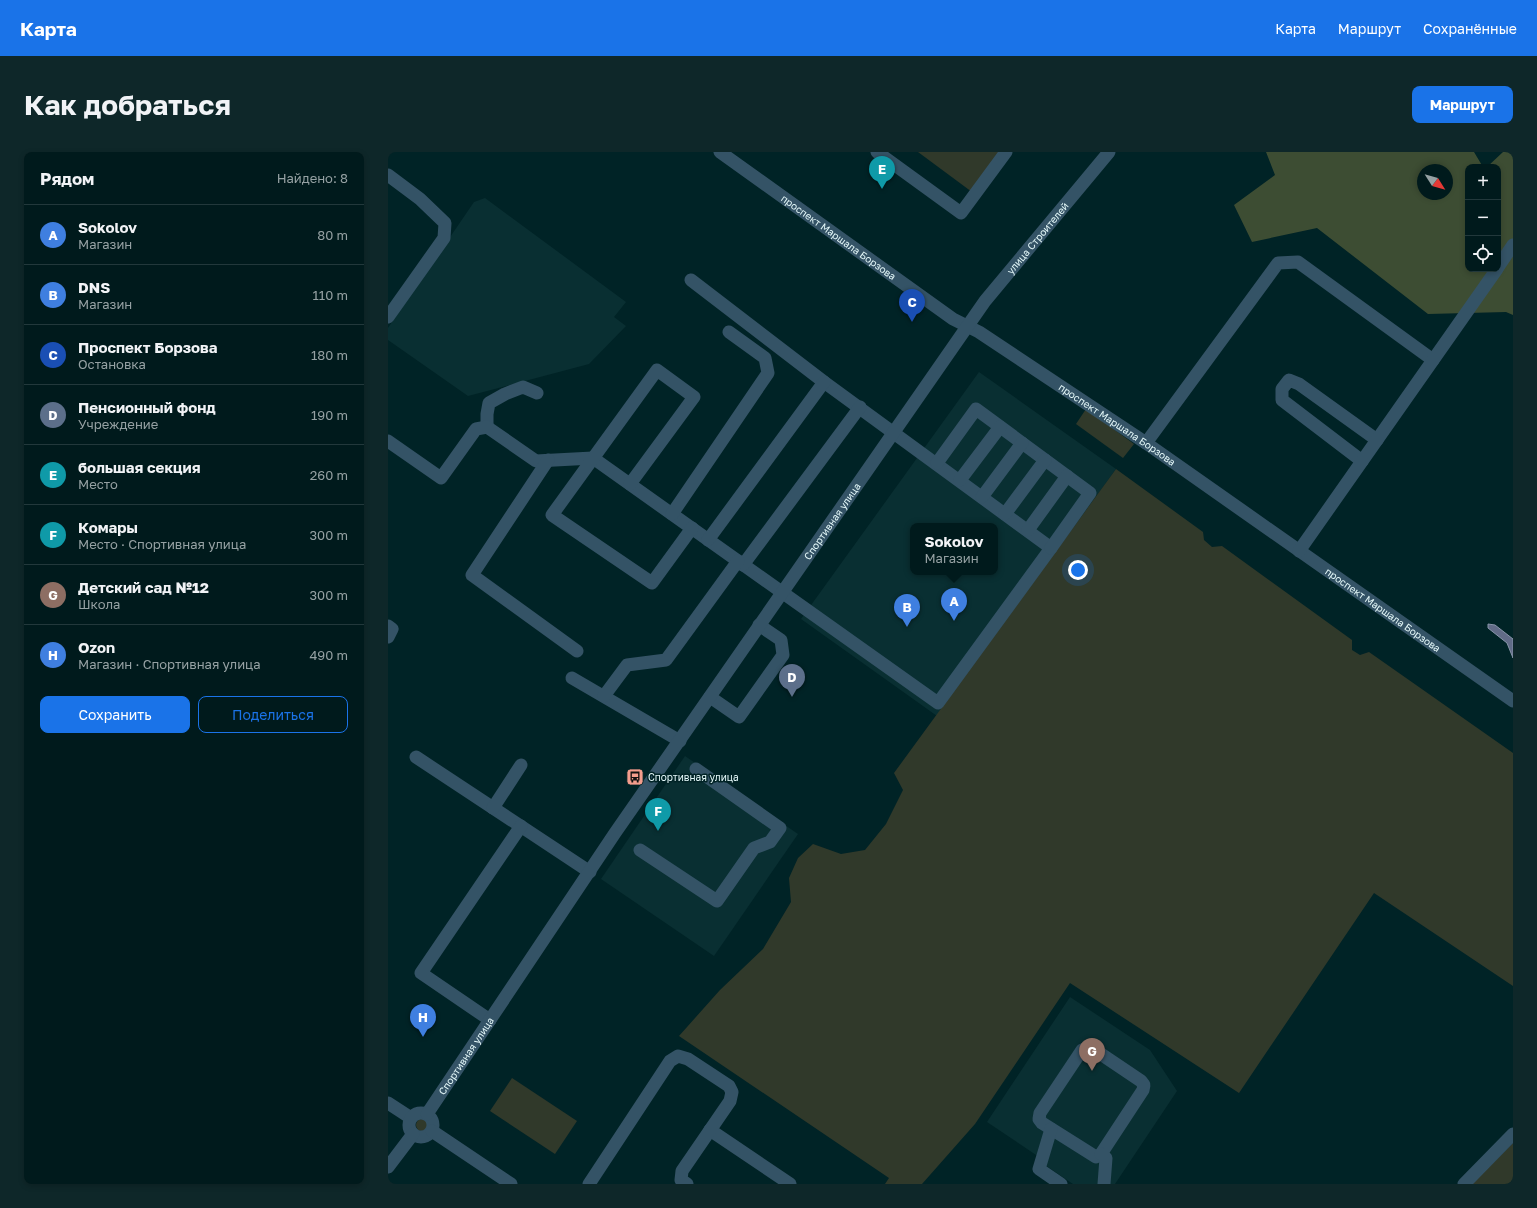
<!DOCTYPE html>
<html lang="ru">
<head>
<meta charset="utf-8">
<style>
	:root { --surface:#001a1c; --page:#0e2729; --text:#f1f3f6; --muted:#95a1a3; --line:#22383b; --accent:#1a73e8 }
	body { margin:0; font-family:"Golos Text",sans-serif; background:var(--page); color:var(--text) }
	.controls { position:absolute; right:12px; top:12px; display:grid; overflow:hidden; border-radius:8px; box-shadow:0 2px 6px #0003 }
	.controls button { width:36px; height:36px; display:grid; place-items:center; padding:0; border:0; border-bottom:1px solid var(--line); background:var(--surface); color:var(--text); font:20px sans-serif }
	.compass { position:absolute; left:1029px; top:12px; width:36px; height:36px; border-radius:50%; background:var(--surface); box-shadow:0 2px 6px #0003; rotate:127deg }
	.you { position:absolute; left:690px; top:418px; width:14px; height:14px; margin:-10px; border:3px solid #fff; border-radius:50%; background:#1a73e8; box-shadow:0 0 0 6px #1a73e833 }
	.badge { display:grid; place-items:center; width:26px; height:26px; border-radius:50%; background:var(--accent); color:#fff; font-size:13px; font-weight:700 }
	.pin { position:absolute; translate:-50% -33px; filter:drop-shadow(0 1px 2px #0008) }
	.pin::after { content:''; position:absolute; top:21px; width:14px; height:12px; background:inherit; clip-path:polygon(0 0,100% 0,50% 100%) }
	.popup { position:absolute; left:522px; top:371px; width:88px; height:52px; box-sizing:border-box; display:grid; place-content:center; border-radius:8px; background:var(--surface); filter:drop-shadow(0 1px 3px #0005); font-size:13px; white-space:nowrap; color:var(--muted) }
	.popup b { font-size:15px; color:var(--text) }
	.popup::after { content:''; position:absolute; left:50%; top:100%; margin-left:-8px; border:8px solid transparent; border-top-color:var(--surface) }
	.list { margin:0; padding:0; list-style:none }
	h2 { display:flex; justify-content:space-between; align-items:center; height:52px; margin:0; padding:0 16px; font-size:17px }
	h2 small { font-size:13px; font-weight:400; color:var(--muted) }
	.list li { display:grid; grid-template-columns:26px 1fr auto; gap:12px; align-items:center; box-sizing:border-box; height:60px; padding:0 16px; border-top:1px solid var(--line) }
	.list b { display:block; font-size:15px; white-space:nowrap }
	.list p { margin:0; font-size:13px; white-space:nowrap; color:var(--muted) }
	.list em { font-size:13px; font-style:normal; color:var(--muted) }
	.actions { display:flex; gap:8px; padding:12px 16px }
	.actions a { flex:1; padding:9px 0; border:1px solid var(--accent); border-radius:8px; text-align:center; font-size:14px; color:var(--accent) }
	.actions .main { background:var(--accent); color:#fff }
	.icon { flex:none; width:22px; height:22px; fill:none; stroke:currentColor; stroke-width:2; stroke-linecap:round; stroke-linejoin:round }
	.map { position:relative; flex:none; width:1125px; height:1032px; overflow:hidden; border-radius:8px }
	header { display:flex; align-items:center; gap:24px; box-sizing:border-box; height:56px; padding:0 20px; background:var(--accent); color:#fff }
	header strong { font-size:19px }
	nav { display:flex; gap:22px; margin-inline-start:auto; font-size:14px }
	.intro { display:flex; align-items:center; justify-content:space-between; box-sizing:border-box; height:96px; padding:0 24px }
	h1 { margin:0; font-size:28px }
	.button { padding:10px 18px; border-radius:8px; background:var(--accent); color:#fff; font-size:14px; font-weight:700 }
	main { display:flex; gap:24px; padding:0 24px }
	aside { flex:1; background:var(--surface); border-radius:8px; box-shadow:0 2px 6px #0003 }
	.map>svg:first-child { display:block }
</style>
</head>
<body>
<header>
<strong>Карта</strong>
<nav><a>Карта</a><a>Маршрут</a><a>Сохранённые</a></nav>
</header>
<div class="intro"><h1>Как добраться</h1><a class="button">Маршрут</a></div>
<main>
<aside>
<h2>Рядом<small>Найдено: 8</small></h2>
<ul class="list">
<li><span class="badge" style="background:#3f7fe0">A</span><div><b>Sokolov</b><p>Магазин</p></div><em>80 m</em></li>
<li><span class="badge" style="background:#3f7fe0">B</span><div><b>DNS</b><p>Магазин</p></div><em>110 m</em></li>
<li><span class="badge" style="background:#1a4fb4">C</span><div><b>Проспект Борзова</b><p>Остановка</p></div><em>180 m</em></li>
<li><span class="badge" style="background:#5c6f8a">D</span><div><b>Пенсионный фонд</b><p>Учреждение</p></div><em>190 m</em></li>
<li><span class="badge" style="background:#0f9aa8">E</span><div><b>большая секция</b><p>Место</p></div><em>260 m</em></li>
<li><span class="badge" style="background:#0f9aa8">F</span><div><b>Комары</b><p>Место · Спортивная улица</p></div><em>300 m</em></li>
<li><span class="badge" style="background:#8d6e63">G</span><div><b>Детский сад №12</b><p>Школа</p></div><em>300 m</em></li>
<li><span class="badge" style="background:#3f7fe0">H</span><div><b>Ozon</b><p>Магазин · Спортивная улица</p></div><em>490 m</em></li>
</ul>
<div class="actions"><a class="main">Сохранить</a><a>Поделиться</a></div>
</aside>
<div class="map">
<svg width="1125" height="1032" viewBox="0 0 1125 1032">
	<rect width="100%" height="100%" fill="#002326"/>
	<g fill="#092f32" fill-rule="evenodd">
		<path d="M97,46L238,150L226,165L238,174L201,212L80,244L0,188V176L86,50Z"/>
		<path d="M591,220L728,317L549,564L413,467ZM525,374H607V420H525Z"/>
		<path d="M297,604L410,682L326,804L213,727Z"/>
		<path d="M682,845L762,898L789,939L727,1032H685L657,1013V1009L599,970Z"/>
	</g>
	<g fill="#30392a">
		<path d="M530,0H614L584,40Z"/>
		<path d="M698,257L746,292L735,306L688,272Z"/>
		<path d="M728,317L815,380L816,388L824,395L834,394L964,488V498L972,503L981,500L1125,601V834L986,741L851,941L682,831L587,972L534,1032H497L501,1026L291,884L332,838L375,797L403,750L401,726L410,706L425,692L453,702L477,698L498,672L515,638L506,621Z"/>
		<path d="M124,926L189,969L167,1002L102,959Z"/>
		<circle cx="34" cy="973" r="6"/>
		<path d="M1125,991V1032H1084Z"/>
	</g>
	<path fill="#3d4d33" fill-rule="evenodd" d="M878,0H1086L1095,15H1080V117H1110V15H1099L1115,0H1125V163L1118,160L1040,162L929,76L864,90L846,53L887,23ZM1035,18H1059V42H1035Z"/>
	<path fill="#616b87" stroke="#8895a9" d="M1100,472L1107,473L1125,487V506L1119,491L1100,476Z"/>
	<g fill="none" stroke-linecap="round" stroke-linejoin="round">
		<g stroke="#345366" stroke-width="13">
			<path id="s1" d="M332,0L565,167L591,180L758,291L1125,549"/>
			<path d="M489,0L573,61L618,0"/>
			<path d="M0,23L32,47L57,71L56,86L0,165"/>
			<path d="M1110,115L1125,93"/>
			<path d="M99,275V262L101,251L117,242L135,235L149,241"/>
			<path d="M0,289L53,326L88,277L99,275L148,309L205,306L550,551L663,396L436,230L303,128"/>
			<path d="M758,291L890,111L910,110L1045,208"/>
			<path d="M160,308L84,423L189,499"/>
			<path d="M974,309L894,248V237L901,228L911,232L989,288"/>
			<path d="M549,311L588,257L702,341L663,396"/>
			<path d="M572,328L612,275"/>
			<path d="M242,332L306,245L269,218L164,363L264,431L304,376"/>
			<path d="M594,345L634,291"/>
			<path d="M284,362L380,221L377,206L341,180"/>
			<path d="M617,362L657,308"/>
			<path d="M640,378L679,324"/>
			<path d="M320,388L436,230"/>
			<path d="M911,399L1109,117"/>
			<path d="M355,413L472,255"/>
			<path d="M0,474L4,477L0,485"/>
			<path d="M184,526L292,589"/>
			<path d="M216,544L239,513L278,508L350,409"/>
			<path d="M322,545L351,565L395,503L393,488L371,473"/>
			<path d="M28,605L202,720"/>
			<path d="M105,656L133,613"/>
			<path d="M252,698L329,749L366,696L382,690L392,676L308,617"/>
			<path d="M102,868L33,821L133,674"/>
			<path d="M699,896H704L753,929L756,933L755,938L713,1002L708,1005L654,971L651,967L652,961L694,898Z"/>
			<path d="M0,951L23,966"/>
			<circle cx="33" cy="973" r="12"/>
			<path id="s2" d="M39,962L227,681L597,149L721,0"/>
			<path d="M663,977L651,1017L673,1032"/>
			<path d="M322,978L402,1032"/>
			<path d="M44,979L123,1032"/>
			<path d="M713,1002L718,1006L716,1032"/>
			<path d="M0,1015L25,982"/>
			<path d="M201,1032L282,909L290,904L300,907L341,934L344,940L342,949L294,1019L293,1028L299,1032"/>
			<path d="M1076,1032L1125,982"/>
		</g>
	</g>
	<defs>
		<g id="bus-square" transform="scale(0.9)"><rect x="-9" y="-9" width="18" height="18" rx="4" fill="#f49d8d" stroke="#002326"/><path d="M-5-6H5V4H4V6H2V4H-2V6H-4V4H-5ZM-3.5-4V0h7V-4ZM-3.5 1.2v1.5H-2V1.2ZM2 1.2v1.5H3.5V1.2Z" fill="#111"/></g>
	</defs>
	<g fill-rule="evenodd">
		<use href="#bus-square" x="247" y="625"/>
	</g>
	<g text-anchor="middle" stroke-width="3" stroke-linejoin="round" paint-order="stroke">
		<g font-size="10" fill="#e4f8f9" stroke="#002326">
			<text dy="4" stroke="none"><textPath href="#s1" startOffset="146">проспект Маршала Борзова</textPath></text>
			<text dy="4" stroke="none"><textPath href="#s2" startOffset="1068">улица Строителей</textPath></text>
			<text dy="4" stroke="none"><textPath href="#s1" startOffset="482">проспект Маршала Борзова</textPath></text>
			<text dy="4" stroke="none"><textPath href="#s2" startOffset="718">Спортивная улица</textPath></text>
			<text dy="4" stroke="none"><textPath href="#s1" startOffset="806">проспект Маршала Борзова</textPath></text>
			<text dy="4" stroke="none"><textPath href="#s2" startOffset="70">Спортивная улица</textPath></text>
		</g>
		<g font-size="10" fill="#e4f8f9" stroke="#002326" text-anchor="start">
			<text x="260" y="629">Спортивная улица</text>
		</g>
	</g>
</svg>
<div class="controls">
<button>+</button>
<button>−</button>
<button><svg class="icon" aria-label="locate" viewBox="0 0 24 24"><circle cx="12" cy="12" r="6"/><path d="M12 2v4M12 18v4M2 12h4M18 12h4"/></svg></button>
</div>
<svg class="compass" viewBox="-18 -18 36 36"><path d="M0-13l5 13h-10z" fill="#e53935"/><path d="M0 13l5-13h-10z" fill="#95a1a3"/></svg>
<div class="you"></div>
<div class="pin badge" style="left:566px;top:469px;background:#3f7fe0">A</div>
<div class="popup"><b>Sokolov</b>Магазин</div>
<div class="pin badge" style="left:519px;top:475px;background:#3f7fe0">B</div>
<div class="pin badge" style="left:524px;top:170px;background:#1a4fb4">C</div>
<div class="pin badge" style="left:404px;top:545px;background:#5c6f8a">D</div>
<div class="pin badge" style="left:494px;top:37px;background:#0f9aa8">E</div>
<div class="pin badge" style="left:270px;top:679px;background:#0f9aa8">F</div>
<div class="pin badge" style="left:704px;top:919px;background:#8d6e63">G</div>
<div class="pin badge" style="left:35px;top:885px;background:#3f7fe0">H</div>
</div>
</main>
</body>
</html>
